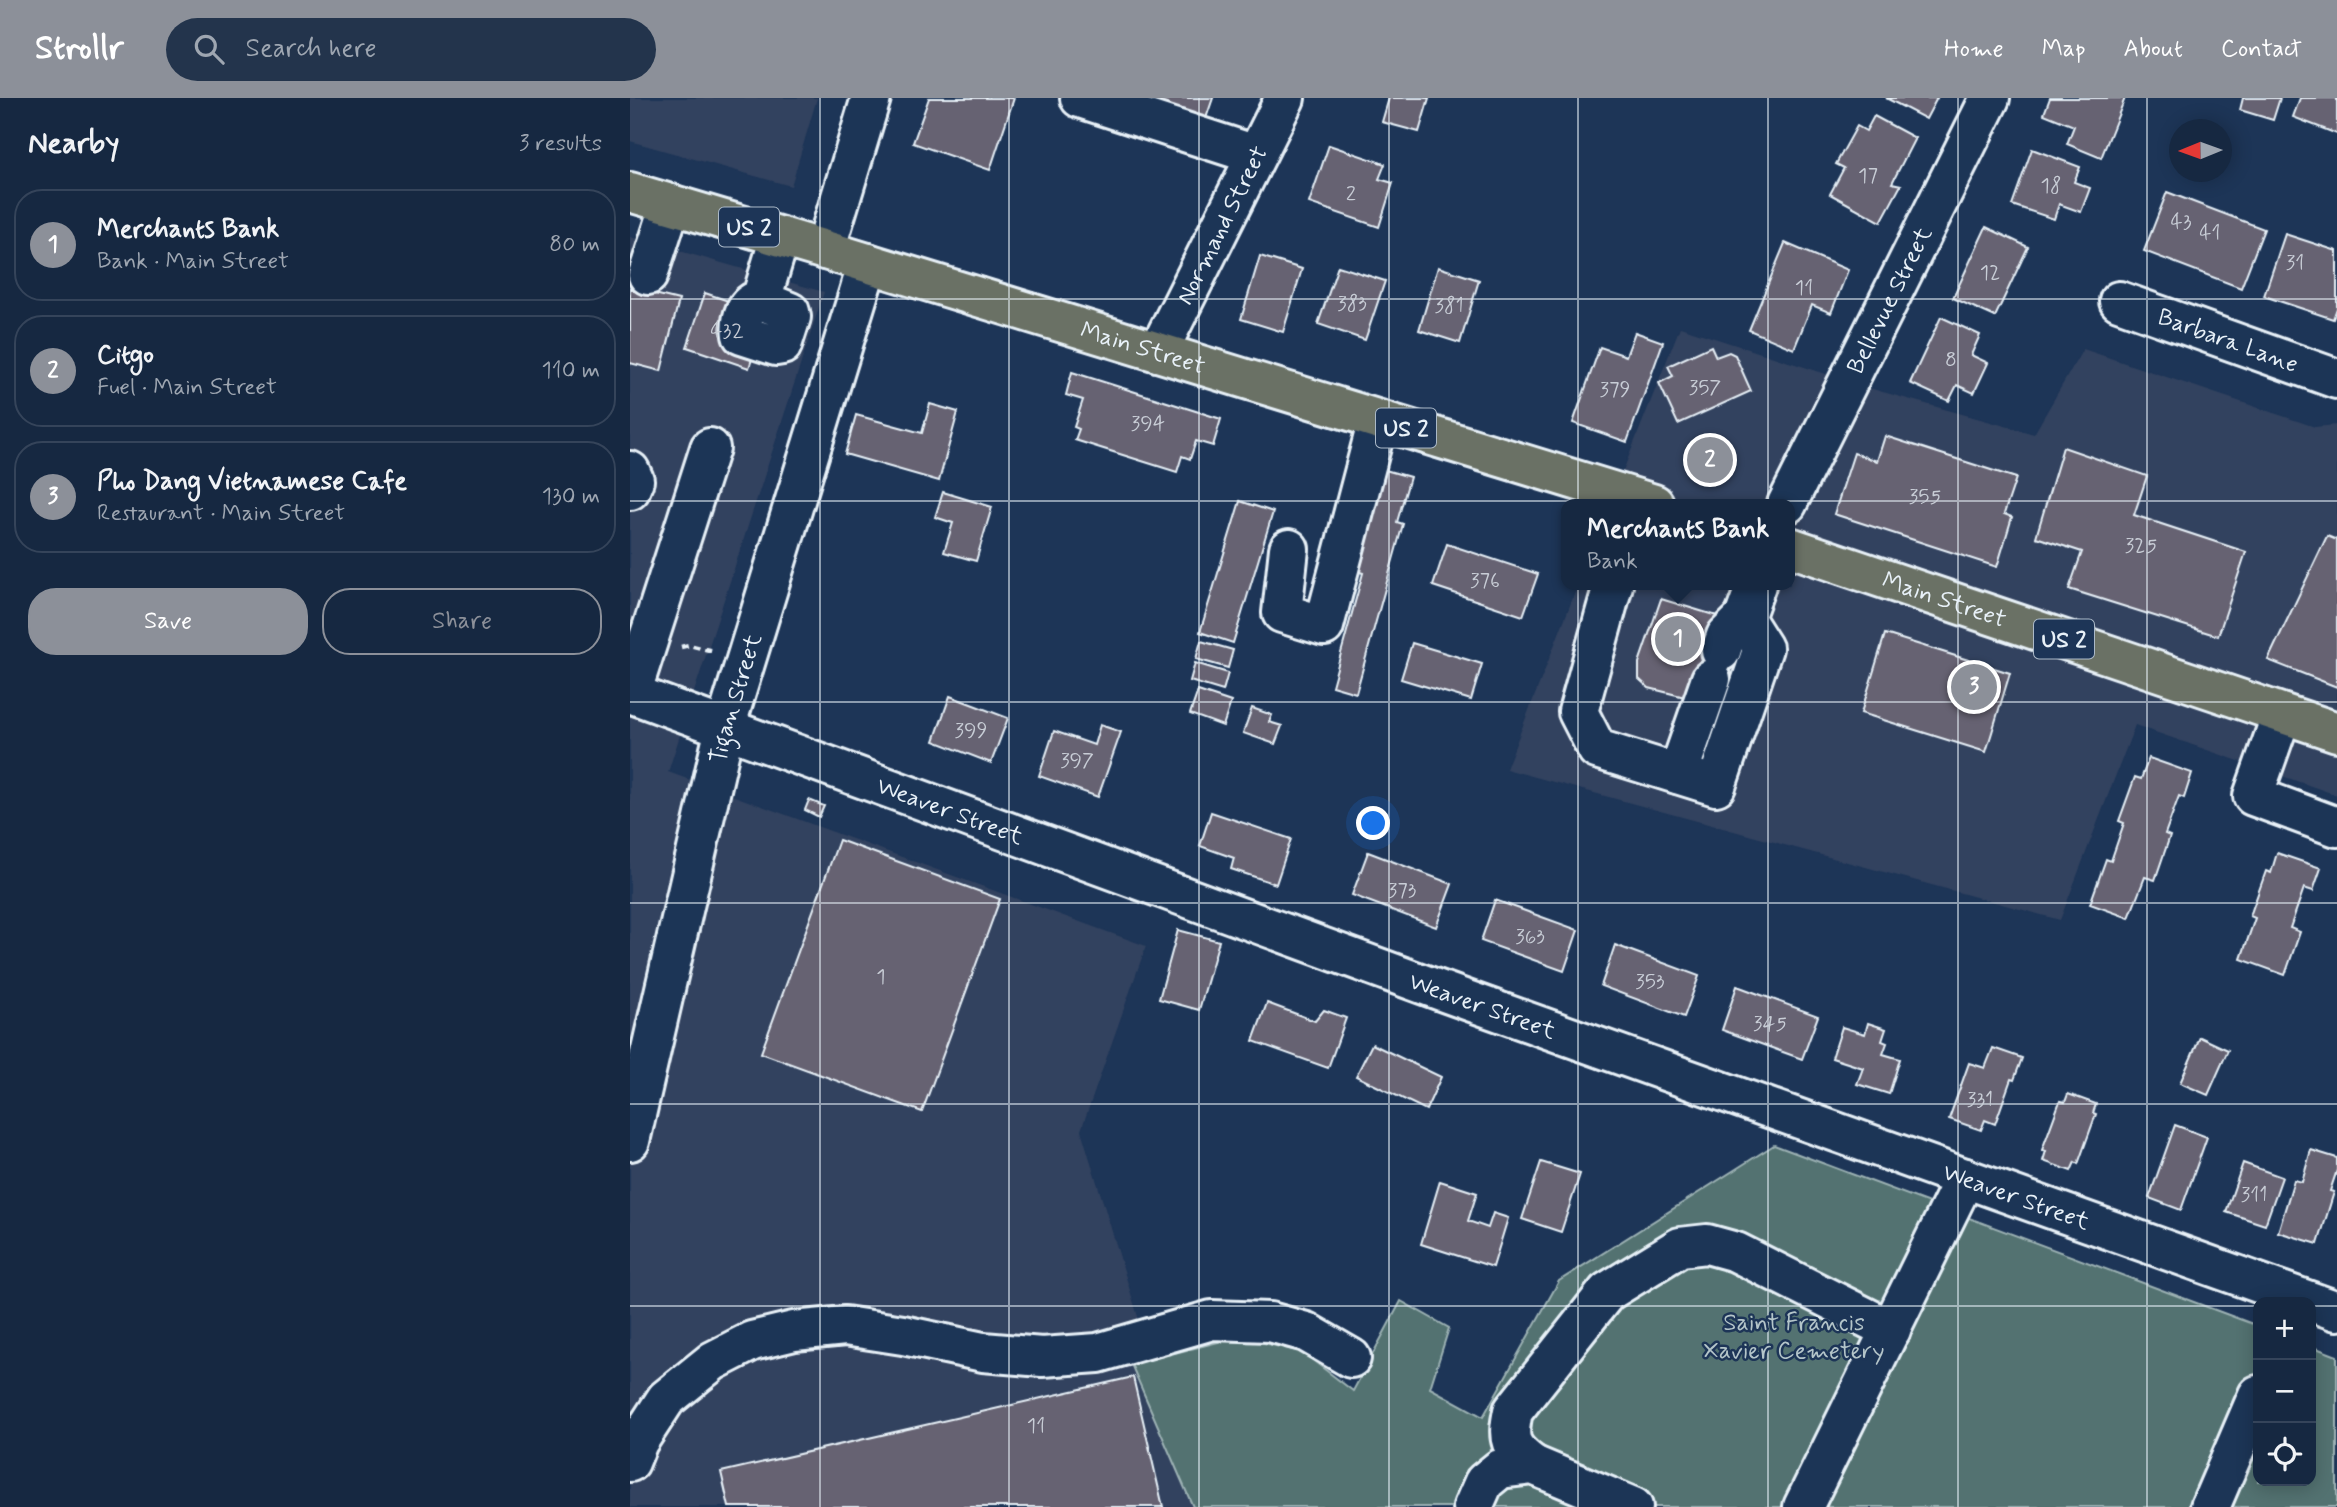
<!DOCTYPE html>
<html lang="en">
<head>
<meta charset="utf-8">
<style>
	:root { --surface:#162841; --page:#23344c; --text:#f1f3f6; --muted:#9ea6b1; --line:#35445a; --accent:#8c9099 }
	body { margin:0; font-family:Mynerve,sans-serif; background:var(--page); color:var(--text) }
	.controls { position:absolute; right:21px; bottom:21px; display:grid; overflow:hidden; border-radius:14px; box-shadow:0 4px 18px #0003 }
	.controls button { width:63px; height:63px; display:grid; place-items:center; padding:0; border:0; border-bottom:2px solid var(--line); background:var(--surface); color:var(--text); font:35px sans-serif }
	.compass { position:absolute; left:1539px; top:21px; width:63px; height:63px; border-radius:50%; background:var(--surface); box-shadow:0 4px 18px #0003; rotate:269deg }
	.you { position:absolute; left:744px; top:726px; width:24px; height:24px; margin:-18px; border:5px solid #fff; border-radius:50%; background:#1a73e8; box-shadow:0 0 0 10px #1a73e833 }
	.badge { display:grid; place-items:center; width:46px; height:46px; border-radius:50%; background:var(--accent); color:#fff; font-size:23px; font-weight:700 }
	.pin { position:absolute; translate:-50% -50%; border:4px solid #fff; box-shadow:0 2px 7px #0006 }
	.popup { position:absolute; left:931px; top:401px; width:234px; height:91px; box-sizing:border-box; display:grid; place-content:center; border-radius:14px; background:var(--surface); filter:drop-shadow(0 2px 5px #0005); font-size:23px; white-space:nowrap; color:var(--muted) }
	.popup b { font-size:26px; color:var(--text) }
	.popup::after { content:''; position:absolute; left:50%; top:100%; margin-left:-14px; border:14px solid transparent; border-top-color:var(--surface) }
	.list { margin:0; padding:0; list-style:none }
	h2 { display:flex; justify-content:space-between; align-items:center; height:91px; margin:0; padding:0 28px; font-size:30px }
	h2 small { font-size:23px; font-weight:400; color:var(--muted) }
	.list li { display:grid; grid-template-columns:46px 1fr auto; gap:21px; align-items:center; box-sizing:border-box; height:112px; margin:0 14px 14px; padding:0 14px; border:2px solid var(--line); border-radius:28px }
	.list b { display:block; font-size:26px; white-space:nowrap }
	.list p { margin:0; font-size:23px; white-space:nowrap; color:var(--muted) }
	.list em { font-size:23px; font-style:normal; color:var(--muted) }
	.actions { display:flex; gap:14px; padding:21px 28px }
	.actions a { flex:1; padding:16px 0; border:2px solid var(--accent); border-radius:28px; text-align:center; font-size:24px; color:var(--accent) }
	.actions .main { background:var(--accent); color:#fff }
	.icon { flex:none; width:38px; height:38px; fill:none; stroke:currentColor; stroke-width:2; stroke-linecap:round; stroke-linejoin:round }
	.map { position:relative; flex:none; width:1707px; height:1409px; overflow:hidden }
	header { display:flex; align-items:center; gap:42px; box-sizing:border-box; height:98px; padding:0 35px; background:var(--accent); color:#fff }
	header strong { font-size:33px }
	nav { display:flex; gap:38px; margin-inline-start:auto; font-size:24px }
	.search { width:490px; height:63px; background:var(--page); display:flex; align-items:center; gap:18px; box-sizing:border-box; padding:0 24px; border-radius:38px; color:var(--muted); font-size:26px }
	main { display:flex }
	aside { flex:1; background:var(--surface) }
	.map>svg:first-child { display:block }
</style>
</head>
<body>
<header>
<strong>Strollr</strong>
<div class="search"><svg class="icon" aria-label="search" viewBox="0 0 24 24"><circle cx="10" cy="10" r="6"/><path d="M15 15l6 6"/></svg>Search here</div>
<nav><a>Home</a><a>Map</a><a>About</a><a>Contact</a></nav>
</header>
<main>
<aside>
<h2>Nearby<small>3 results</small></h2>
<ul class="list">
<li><span class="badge">1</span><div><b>Merchants Bank</b><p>Bank · Main Street</p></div><em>80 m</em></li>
<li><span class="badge">2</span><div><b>Citgo</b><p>Fuel · Main Street</p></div><em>110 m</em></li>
<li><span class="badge">3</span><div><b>Pho Dang Vietnamese Cafe</b><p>Restaurant · Main Street</p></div><em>130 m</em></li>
</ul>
<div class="actions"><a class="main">Save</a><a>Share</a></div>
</aside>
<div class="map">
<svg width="1707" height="1409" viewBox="0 0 1707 1409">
	<rect width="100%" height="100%" fill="#1d3557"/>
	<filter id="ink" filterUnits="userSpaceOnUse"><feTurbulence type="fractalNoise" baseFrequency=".0143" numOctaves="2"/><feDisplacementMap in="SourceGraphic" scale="14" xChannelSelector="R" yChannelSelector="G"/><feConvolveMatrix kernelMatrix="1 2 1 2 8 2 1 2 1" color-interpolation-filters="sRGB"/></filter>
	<g filter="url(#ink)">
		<g fill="#33425f">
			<path d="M0,0H187L161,88L0,43Z"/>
			<path d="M0,139L194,194L38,674L516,848L451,1032L566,1409H0Z"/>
			<path d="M1050,229L1249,293L1404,336L1453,251L1685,329L1707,327V697L1505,627L1430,822L876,671L948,487H1160V406H980Z"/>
		</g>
		<path fill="#527271" stroke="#9db2b4" stroke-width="2" d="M1144,1047L1628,1228V1383H1681V1248L1707,1258V1409H563L501,1266L608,1239L672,1254L723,1293L771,1203L819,1230L800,1290L853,1319L929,1183Z"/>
		<g fill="#666272" stroke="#e8f1f8" stroke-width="2">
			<path d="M299,0H384L360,72L283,45Z"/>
			<path d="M487,0H583L573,29Z"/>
			<path d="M759,0H799L789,34L752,24Z"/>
			<path d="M1256,0H1307L1296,21Z"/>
			<path d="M1420,0H1495L1471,60L1437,46L1444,28L1414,16Z"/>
			<path d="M1613,0H1650L1643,22L1610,12Z"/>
			<path d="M1670,0H1707V36L1663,19Z"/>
			<path d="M1244,18L1285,40L1262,85L1271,87L1251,124L1200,96L1214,70L1206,66L1227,28L1236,33Z"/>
			<path d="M699,47L755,66L749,81L763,85L749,129L679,105Z"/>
			<path d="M1402,51L1450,69L1444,84L1460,90L1451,114L1429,106L1424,121L1382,107Z"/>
			<path d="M1537,94L1634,131L1611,190L1514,153Z"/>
			<path d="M1356,129L1398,149L1365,219L1323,200Z"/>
			<path d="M1655,136L1707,153V210L1703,221L1634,198Z"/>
			<path d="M1155,145L1218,172L1201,215L1182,207L1164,251L1119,232Z"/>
			<path d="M630,158L672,171L653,234L611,221Z"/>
			<path d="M708,168L755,183L735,242L688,226Z"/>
			<path d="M808,169L849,182L830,245L789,232Z"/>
			<path d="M0,190L49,202L31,273L0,265Z"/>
			<path d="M75,195L137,216L119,270L57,249Z"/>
			<path d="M1311,219L1350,237L1341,257L1358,265L1344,295L1327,287L1319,303L1280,285Z"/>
			<path d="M1005,234L1033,244L997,344L943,325L970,249L996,258Z"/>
			<path d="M1081,248L1086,259L1099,254L1105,257L1121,293L1048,326L1029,285L1043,278L1038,268Z"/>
			<path d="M442,274L591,321L583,348L566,343L560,361L552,358L547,374L445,342L449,331L444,329L453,302L436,297Z"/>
			<path d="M300,306L328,314L309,383L215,356L226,317L292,335Z"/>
			<path d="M1255,338L1386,380L1374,416L1382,419L1367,469L1204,416L1224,355L1247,363Z"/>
			<path d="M1070,340L1101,351L1090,384L1059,373Z"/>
			<path d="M1433,349L1517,378L1504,417L1616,454L1588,538L1439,491L1452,454L1406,439Z"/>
			<path d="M748,370L780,379L767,424L773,426L726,595L702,588L733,475L720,471Z"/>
			<path d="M313,394L362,409L346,463L314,454L323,425L305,419Z"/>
			<path d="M610,403L643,414L603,545L570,534Z"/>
			<path d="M1697,438L1707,442V589L1638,562Z"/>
			<path d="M817,446L908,476L893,518L803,488Z"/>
			<path d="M1031,501L1087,518L1059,600L1019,590L1009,581V565Z"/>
			<path d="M1255,536L1380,575L1356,654L1231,615Z"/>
			<path d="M571,543L603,552L598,570L566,561Z"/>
			<path d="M782,545L852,566L841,602L771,581Z"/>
			<path d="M565,565L598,575L593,593L560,583Z"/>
			<path d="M568,593L601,604L593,628L560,616Z"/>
			<path d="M320,598L378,620L361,665L304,643Z"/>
			<path d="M622,610L642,617L639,624L652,628L645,646L613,635Z"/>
			<path d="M470,627L491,634L468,699L409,678L424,633L464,647Z"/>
			<path d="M1519,660L1562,675L1554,700L1549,698L1535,736L1540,738L1525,782L1515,779L1499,820L1460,806L1476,761L1481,763L1494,725L1489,723L1505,679L1511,681Z"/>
			<path d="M179,702L194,708L189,719L175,712Z"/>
			<path d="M581,714L661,741L646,786L601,771L604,760L570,748Z"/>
			<path d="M209,742L370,801L292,1014L131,955Z"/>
			<path d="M738,754L822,786L806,829L722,797Z"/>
			<path d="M1647,755L1691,770L1683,793L1674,790L1660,830L1670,834L1655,877L1611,861L1625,820L1620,818L1636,773L1641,775Z"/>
			<path d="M865,802L948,832L934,873L851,843Z"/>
			<path d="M548,832L589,843L569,912L529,901Z"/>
			<path d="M985,847L1069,878L1054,919L971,888Z"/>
			<path d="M1107,888L1188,918L1172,961L1092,932Z"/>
			<path d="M637,905L685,923L694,912L716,920L698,970L623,943Z"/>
			<path d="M1238,925L1256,931L1252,943L1257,945L1253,956L1270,961L1259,996L1227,986L1233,970L1202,960L1212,929L1235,936Z"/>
			<path d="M1570,939L1598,952L1578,997L1550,985Z"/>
			<path d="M742,946L811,979L796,1012L726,978Z"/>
			<path d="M1363,950L1392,960L1384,982L1381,981L1365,1026L1355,1022L1351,1032L1319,1021L1339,965L1355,970Z"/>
			<path d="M1438,996L1466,1006L1463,1015L1466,1016L1448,1066L1445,1064L1441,1073L1413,1063L1416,1053L1412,1052L1430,1003L1435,1004Z"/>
			<path d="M1545,1027L1577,1039L1551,1112L1519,1100Z"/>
			<path d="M1681,1052L1707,1060V1072L1700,1093L1704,1094L1688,1146L1648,1134L1664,1082L1672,1084Z"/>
			<path d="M911,1064L950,1076L931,1134L892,1121Z"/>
			<path d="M1613,1065L1652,1079L1635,1127L1596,1114Z"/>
			<path d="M810,1083L847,1095L838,1123L858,1130L863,1115L878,1120L863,1169L791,1146Z"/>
			<path d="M503,1279L533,1409H99L91,1374Z"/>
		</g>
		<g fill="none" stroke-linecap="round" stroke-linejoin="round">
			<g stroke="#e8f1f8" stroke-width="44">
				<g id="minor">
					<path d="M450,0L626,57"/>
					<path d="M195,152L241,0"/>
					<path d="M18,177L41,106"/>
					<path d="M131,202L160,214L161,219L152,247L146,248L112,237C110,223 115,202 131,202L150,139"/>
					<path id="s1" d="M1489,203L1707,281"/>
					<path id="s2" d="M528,254L655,0"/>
					<path d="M0,373L4,382L0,392"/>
					<path id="s3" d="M1157,406L1360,0"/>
					<path d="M659,451L652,515L694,528L748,322"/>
					<path d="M983,487L948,614L967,651L1086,688L1133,550L1114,520L1126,487"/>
					<path d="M1091,553L1096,538L1114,520"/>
					<path id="s4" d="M0,595L817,895L1707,1213"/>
					<path d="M1,596L80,350"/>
					<path d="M1652,616L1623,698L1707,729"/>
					<path d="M1048,676L1081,581"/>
					<path id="s5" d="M0,1043L95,630L238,165"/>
					<path d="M0,1364L8,1344L36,1301L83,1263L122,1243L164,1233L215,1228L273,1237L353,1254L412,1259L468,1255L582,1222L640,1224L676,1234L721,1260"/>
					<path d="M903,1367C879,1349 877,1342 883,1313L977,1194L1050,1149L1077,1146L1106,1154L1261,1232"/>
					<path d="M843,1409L854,1384L870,1371L903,1367L1003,1409"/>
					<path d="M1173,1409L1335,1080"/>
					<path d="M1580,1409L1628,1297"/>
				</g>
			</g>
			<g stroke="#e8f1f8" stroke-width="44">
				<g id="major">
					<path id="s6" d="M0,94L195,152L1024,406"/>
					<path id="s7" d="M1160,449L1707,634"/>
				</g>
			</g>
			<path stroke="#e8f1f8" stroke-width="4.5" stroke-dasharray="7 5" stroke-linecap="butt" d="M51,549L59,547L83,553"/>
			<use href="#minor" stroke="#1d3557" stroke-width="38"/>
			<use href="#major" stroke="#6a7165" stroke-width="38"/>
		</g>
	</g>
	<path fill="none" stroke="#e8f1f8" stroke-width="2" stroke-opacity="0.55" d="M190,0V1409M379,0V1409M569,0V1409M759,0V1409M948,0V1409M1138,0V1409M1328,0V1409M1517,0V1409M0,201H1707M0,403H1707M0,604H1707M0,805H1707M0,1006H1707M0,1208H1628M1681,1208H1707"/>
	<g text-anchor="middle" stroke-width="5" stroke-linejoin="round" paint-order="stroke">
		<g font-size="21" fill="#c8cdd6">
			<text x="1238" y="84">17</text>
			<text x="1421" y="94">18</text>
			<text x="721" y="102">2</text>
			<text x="1551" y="130">43</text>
			<text x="1580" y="141">41</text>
			<text x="1665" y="171">31</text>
			<text x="1360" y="181">12</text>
			<text x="1174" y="196">11</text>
			<text x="722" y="212">383</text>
			<text x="819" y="214">381</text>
			<text x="97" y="239">432</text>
			<text x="1321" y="268">8</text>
			<text x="1075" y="296">357</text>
			<text x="985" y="298">379</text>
			<text x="518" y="332">394</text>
			<text x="1295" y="405">355</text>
			<text x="1511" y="454">325</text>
			<text x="855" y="489">376</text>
			<text x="341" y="639">399</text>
			<text x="447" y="669">397</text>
			<text x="772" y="799">373</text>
			<text x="900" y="845">363</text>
			<text x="251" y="885">1</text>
			<text x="1020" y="890">353</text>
			<text x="1140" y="932">345</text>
			<text x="1350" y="1008">331</text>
			<text x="1624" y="1103">311</text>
			<text x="406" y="1334">11</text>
		</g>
		<g fill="#1d3557" stroke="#abb9c8" stroke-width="2">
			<rect x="89" y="109.5" width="60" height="39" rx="5"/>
			<rect x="746" y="310.5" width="60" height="39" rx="5"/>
			<rect x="1404" y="521.5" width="60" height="39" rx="5"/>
		</g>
		<g font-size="23" font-weight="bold" fill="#e8f1f8">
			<text x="119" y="137">US 2</text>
			<text x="776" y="338">US 2</text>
			<text x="1434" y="549">US 2</text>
		</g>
		<g font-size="24" fill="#e8f1f8" stroke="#1d3557">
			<text dy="8" stroke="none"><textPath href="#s2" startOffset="142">Normand Street</textPath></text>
			<text dy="8" stroke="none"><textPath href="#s3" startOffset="228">Bellevue Street</textPath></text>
			<text dy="8" stroke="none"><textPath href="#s1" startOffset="116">Barbara Lane</textPath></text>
			<text dy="8" stroke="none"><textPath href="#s6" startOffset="536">Main Street</textPath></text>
			<text dy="8" stroke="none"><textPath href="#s7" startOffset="163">Main Street</textPath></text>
			<text dy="8" stroke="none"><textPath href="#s5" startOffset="455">Tigan Street</textPath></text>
			<text dy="8" stroke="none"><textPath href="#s4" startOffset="341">Weaver Street</textPath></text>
			<text dy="8" stroke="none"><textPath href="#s4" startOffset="908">Weaver Street</textPath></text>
			<text dy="8" stroke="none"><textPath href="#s4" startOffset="1475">Weaver Street</textPath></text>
		</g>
		<g font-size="24" fill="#b4c5c9" stroke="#1d3557">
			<text x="1164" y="1232">Saint Francis<tspan x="1164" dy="28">Xavier Cemetery</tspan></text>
		</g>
	</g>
</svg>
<div class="controls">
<button>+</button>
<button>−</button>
<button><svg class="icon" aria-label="locate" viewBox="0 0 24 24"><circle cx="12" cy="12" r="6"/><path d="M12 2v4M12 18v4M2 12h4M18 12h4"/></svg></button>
</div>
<svg class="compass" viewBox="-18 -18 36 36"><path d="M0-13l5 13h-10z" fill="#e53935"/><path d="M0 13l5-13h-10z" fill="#9ea6b1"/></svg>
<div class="you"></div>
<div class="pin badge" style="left:1048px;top:541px">1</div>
<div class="popup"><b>Merchants Bank</b>Bank</div>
<div class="pin badge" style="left:1080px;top:362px">2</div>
<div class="pin badge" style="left:1344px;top:589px">3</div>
</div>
</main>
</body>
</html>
